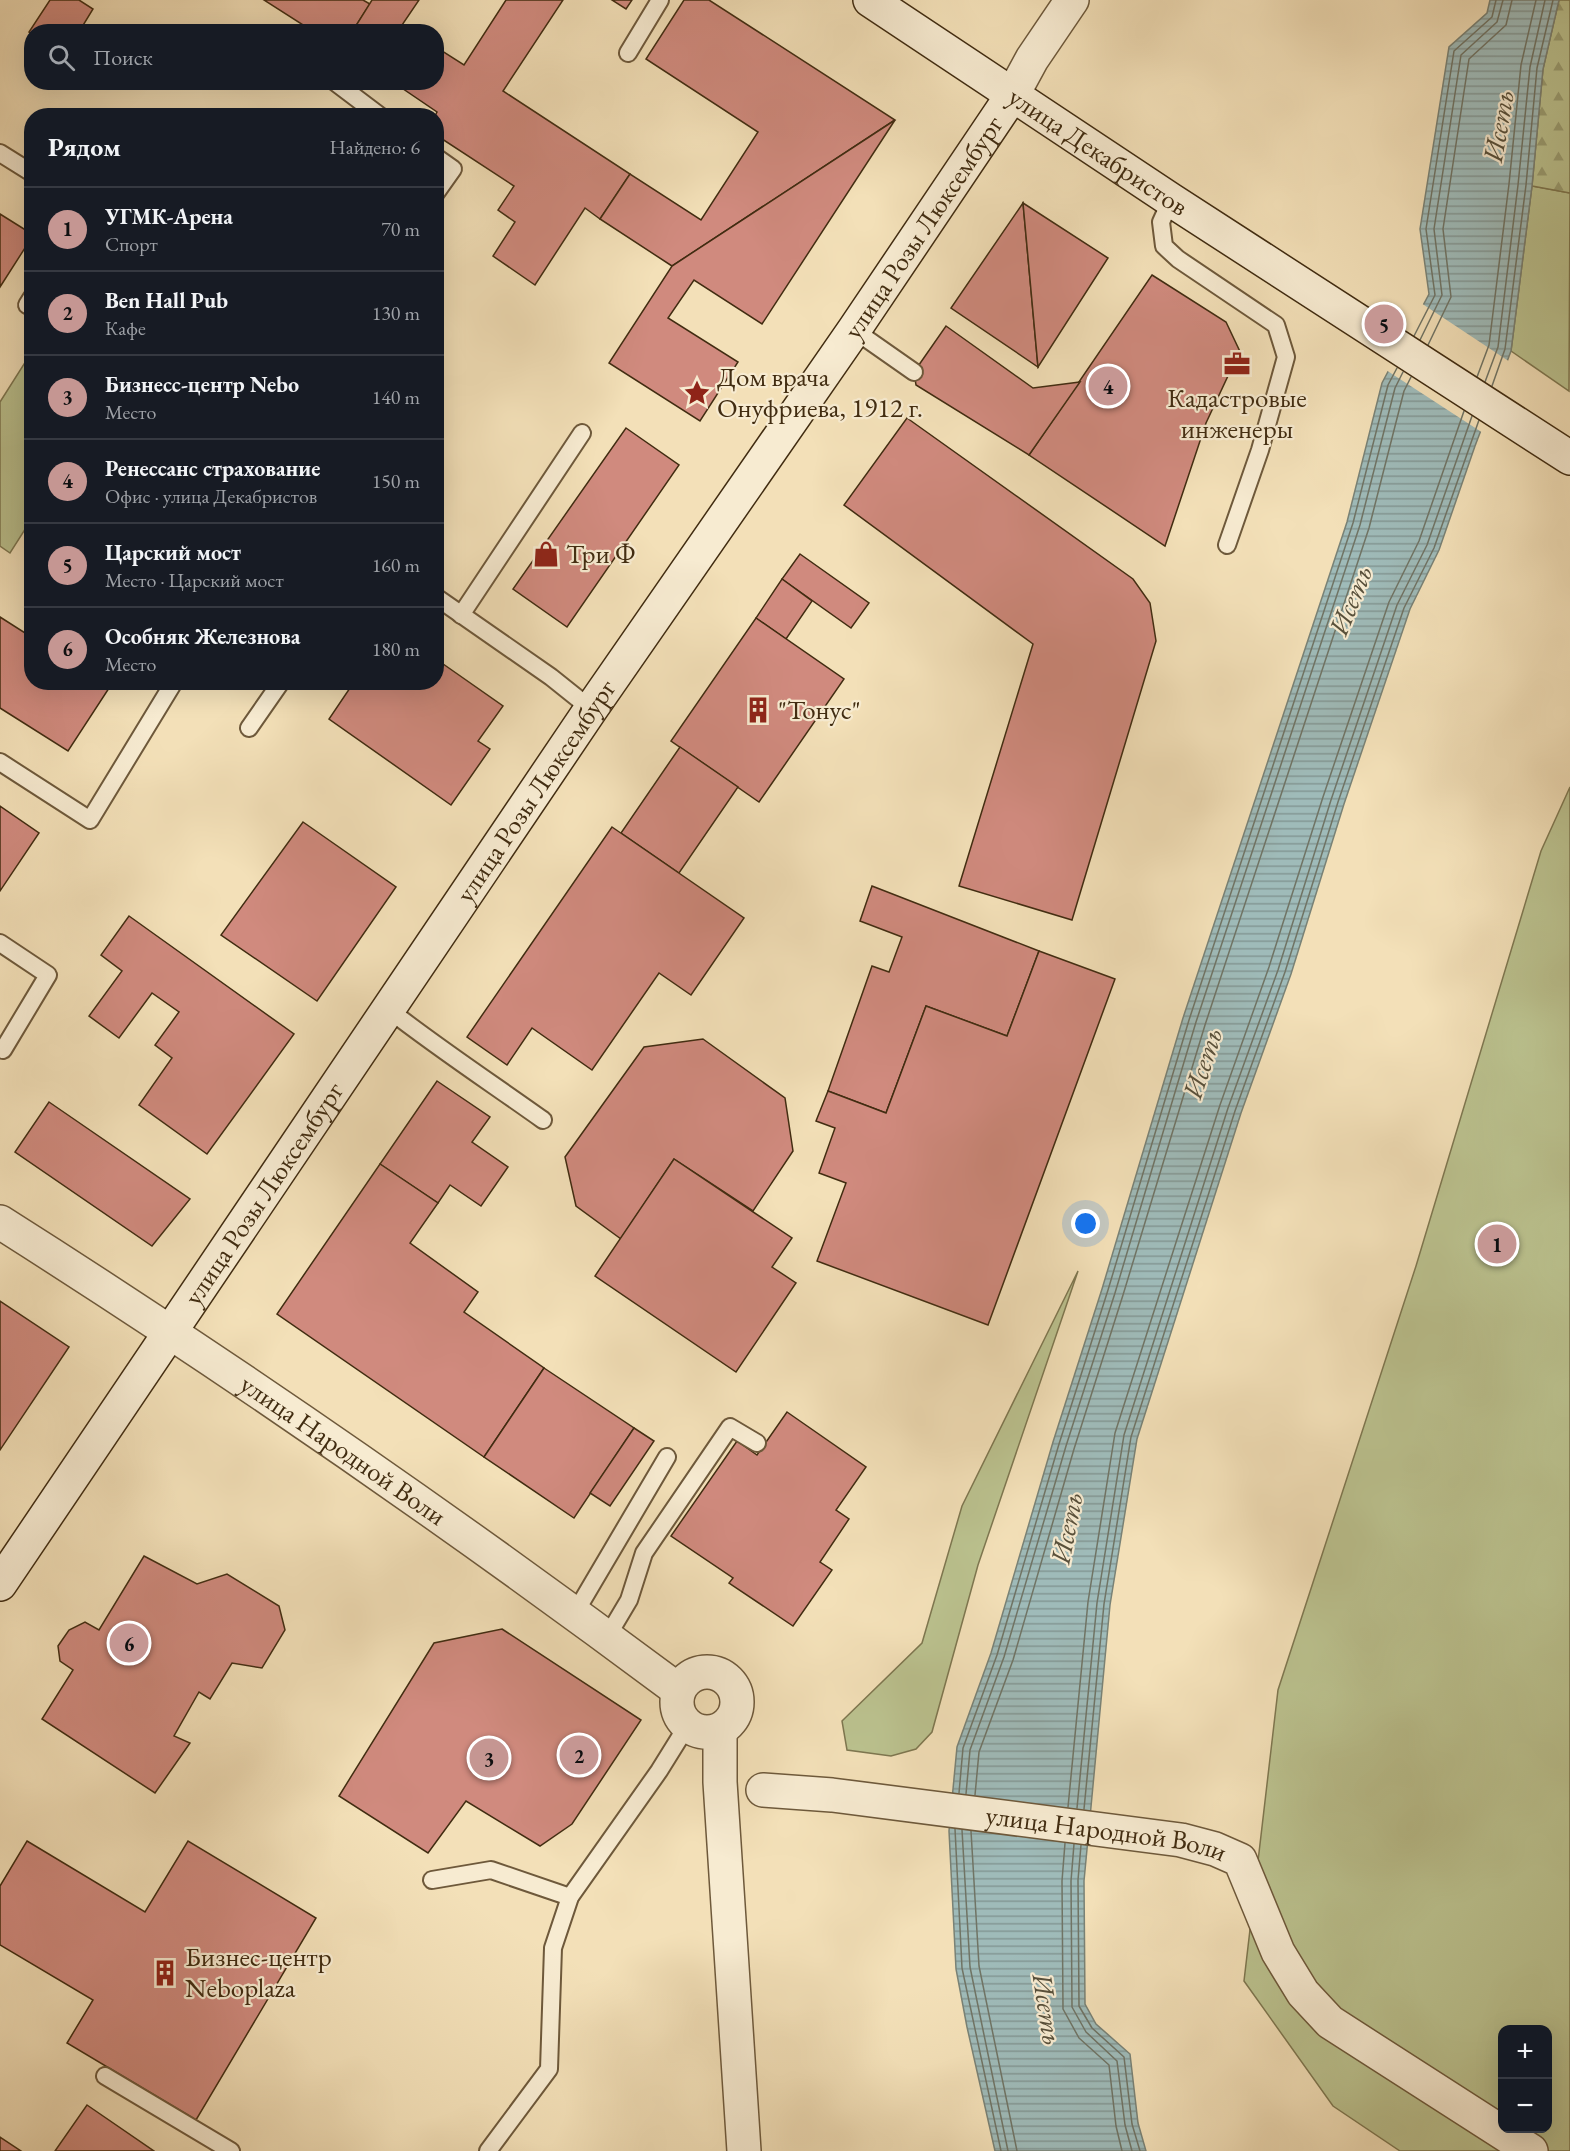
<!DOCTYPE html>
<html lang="ru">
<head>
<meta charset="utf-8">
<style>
	:root { --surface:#171b24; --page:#242831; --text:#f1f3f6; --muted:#9ea1a6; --line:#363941; --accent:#c59692 }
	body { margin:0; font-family:"EB Garamond",serif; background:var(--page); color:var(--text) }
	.controls { position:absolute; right:18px; bottom:18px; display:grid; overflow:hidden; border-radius:12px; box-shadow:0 6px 24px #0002 }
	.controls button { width:54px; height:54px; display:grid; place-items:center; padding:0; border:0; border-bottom:2px solid var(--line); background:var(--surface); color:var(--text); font:30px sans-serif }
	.you { position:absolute; left:1086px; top:1224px; width:21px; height:21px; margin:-15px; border:4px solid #fff; border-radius:50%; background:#1a73e8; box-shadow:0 0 0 9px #1a73e833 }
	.badge { display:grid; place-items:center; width:39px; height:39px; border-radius:50%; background:var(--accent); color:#111; font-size:20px; font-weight:700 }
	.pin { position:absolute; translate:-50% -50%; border:3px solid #fff; box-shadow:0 2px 6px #0006 }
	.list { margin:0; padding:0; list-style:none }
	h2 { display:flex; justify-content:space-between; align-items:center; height:78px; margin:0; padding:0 24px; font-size:26px }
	h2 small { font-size:20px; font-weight:400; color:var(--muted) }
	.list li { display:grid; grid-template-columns:39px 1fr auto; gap:18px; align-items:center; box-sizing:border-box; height:84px; padding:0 24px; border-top:2px solid var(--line) }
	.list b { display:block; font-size:22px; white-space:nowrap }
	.list p { margin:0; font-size:20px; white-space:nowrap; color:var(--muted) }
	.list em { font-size:20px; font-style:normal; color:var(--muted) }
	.icon { flex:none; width:33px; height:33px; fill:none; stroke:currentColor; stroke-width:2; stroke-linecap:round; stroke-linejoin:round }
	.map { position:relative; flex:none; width:1570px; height:2151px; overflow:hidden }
	.search { position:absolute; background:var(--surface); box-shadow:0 6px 24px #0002; left:24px; top:24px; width:420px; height:66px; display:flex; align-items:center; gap:15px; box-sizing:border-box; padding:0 21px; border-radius:24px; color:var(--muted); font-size:22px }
	.panel { position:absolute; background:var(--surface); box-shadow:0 6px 24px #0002; left:24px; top:108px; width:420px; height:582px; border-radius:24px }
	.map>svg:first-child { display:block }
</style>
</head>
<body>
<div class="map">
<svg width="1570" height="2151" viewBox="0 0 1570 2151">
	<defs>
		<pattern id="forest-firs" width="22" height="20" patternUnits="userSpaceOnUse" patternTransform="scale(1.5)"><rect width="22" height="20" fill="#bbc28f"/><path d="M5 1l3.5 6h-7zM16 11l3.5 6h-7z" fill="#9a9e73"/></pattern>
		<pattern id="water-rules" width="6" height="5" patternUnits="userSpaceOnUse" patternTransform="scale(1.5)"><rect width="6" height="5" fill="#9fbbb9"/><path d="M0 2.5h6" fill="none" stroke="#839895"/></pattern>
	</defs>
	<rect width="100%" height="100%" fill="#f3e0b8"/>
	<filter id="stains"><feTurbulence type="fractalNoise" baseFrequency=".00333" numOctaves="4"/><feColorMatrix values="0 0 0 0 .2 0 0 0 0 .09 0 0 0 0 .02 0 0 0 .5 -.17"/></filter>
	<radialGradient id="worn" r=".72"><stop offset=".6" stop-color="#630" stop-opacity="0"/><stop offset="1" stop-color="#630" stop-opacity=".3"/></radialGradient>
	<g fill="#bbc28f" stroke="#7e7750" stroke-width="1.5" fill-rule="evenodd">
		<path d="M1532,186L1570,193L1569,391L1511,351Z"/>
		<path d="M31,353V520L10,553L0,546V402Z"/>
		<path d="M1570,787V2151H1400L1333,2106L1244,1981L1278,1690L1416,1266L1541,851ZM1502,2030H1548V2128H1502Z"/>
		<path d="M1078,1271L978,1565L932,1732L916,1749L891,1756L847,1750L842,1721L922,1643L962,1506Z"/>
	</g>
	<path fill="url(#forest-firs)" stroke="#7e7750" stroke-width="1.5" d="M1559,0H1570V193L1532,186L1543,69Z"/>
	<path fill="url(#water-rules)" stroke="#798276" stroke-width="1.5" d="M1490,0H1559L1543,69L1532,186L1511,351L1475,446L1439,550L1410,609L1344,804L1291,974L1241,1113L1137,1439L1110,1605L1084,1881L1085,2004L1096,2024L1130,2054L1138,2123L1146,2151H995L967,2027L956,1969L949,1831L957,1747L991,1653L1053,1442L1102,1289L1183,1018L1347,522L1382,383L1429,294L1420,229L1449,47L1487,13Z"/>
	<path fill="#f3e0b8" d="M1421,303L1510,362L1483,433L1386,370Z"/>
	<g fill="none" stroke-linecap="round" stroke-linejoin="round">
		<g stroke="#707465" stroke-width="1.5">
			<path d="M1414,336L1435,295L1426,229L1454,51L1492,17L1496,0"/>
			<path d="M1420,340L1442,295L1434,229L1461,55L1497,22L1503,0"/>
			<path d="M1428,345L1451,297L1443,229L1469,59L1506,25L1512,0"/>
			<path d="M1477,377L1489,345L1509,184L1521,65L1536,0"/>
			<path d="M1485,382L1498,347L1518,185L1530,67L1545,0"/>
			<path d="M1492,386L1505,349L1526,185L1537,68L1553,0"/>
			<path d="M959,1793L963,1748L997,1655L1059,1444L1108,1290L1189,1020L1353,523L1388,385L1397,368"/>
			<path d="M966,1794L970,1750L1004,1657L1066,1446L1115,1293L1196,1022L1360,525L1395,388L1403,372"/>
			<path d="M975,1795L979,1752L1013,1660L1074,1449L1123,1295L1205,1025L1369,528L1404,391L1411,377"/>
			<path d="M1068,1807L1088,1602L1115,1433L1220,1105L1269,967L1323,797L1389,602L1419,541L1464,411"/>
			<path d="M1077,1808L1097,1603L1124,1435L1228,1108L1278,970L1331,800L1397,605L1427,545L1472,416"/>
			<path d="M1084,1809L1104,1604L1131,1437L1235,1111L1285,972L1338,802L1404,608L1434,548L1479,420"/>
			<path d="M955,1829L962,1968L1001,2151"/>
			<path d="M962,1830L970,1967L1008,2151"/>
			<path d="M971,1831L979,1966L1017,2151"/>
			<path d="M1065,1843L1062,1881L1063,2009L1079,2038L1109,2065L1116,2126L1122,2151"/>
			<path d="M1074,1844L1071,1881L1072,2007L1086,2032L1117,2061L1125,2125L1132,2151"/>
			<path d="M1081,1845L1078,1880L1079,2006L1092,2028L1124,2057L1132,2124L1140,2151"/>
		</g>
	</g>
	<g fill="#d08a7e" stroke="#412c11" stroke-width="1.5">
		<path d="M50,0H79L93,9L79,32H32V34L29,32Z"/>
		<path d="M264,0H363L370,4L352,32H314Z"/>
		<path d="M372,0H419L402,25L412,32H352Z"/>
		<path d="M506,0H563L503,91L630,174L600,219L585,208L535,285L493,256L515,222L498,210L514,186L436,135V116H435L437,112L393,82H436V47L464,65Z"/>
		<path d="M612,0H632L626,9Z"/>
		<path d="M684,0H709L895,120L672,266L600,219L630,174L701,220L758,132L646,59Z"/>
		<path d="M895,120L762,324L694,280L668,318L738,362L700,421L609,363L672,266Z"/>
		<path d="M1023,203L1038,367L951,308Z"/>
		<path d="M1023,203L1108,258L1038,367Z"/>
		<path d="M0,214L32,234V237L0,287Z"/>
		<path d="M1152,275L1226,322L1243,358L1228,376L1206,423L1165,546L1029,455Z"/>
		<path d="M946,326L1033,388L1080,382L1029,455L916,385L914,372Z"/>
		<path d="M907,418L1133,579L1150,603L1156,641L1072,920L959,886L1033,644L844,505Z"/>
		<path d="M626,428L679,465L567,627L513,589Z"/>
		<path d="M800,554L869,603L851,628L782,579Z"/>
		<path d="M782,579L812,601L786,639L756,618Z"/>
		<path d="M0,617L25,633L32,623V682H113L68,751L0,708Z"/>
		<path d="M756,618L844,679L759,802L671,741Z"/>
		<path d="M436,659L503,706L478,741L490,749L451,805L329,719L354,682H436Z"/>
		<path d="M680,747L738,787L679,873L621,833Z"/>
		<path d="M0,806L39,833L0,891Z"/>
		<path d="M303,822L396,887L317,1001L221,935Z"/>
		<path d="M612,827L744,918L691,995L659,973L592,1070L532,1028L507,1065L467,1037Z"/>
		<path d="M872,886L1039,951L1007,1036L926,1006L886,1113L828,1091L872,966L889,972L902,937L860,921Z"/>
		<path d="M129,916L294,1034L207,1154L139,1105L172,1058L155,1045L179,1012L152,993L119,1038L89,1016L122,971L101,955Z"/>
		<path d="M1039,951L1115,979L988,1325L817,1261L846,1183L819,1173L835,1128L816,1121L828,1091L886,1113L926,1006L1007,1036Z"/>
		<path d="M703,1039L785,1098L793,1151L753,1211L674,1159L621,1239L576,1206L565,1157L644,1047Z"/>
		<path d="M437,1081L490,1117L472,1142L508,1167L481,1206L450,1185L438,1203L380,1164Z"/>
		<path d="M49,1102L190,1199L152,1246L15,1152Z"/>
		<path d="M674,1159L792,1238L772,1267L796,1283L736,1372L595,1276Z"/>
		<path d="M380,1164L438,1203L410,1243L478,1292L464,1312L544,1368L484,1457L277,1314Z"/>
		<path d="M0,1301L69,1347L0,1450Z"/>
		<path d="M544,1368L634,1428L574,1518L484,1457Z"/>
		<path d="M787,1412L866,1467L836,1510L849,1519L820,1562L832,1570L793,1626L729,1583L733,1578L671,1536L737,1441L757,1455Z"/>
		<path d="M634,1428L654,1441L610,1506L590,1493Z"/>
		<path d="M144,1556L197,1584L227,1574L279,1606L285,1630L262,1668L232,1663L210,1699L199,1692L174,1736L190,1743L155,1793L42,1719L73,1670L60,1661L58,1646L69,1630L85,1622L99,1630Z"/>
		<path d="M502,1629L641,1720L572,1824L540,1846L466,1801L428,1853L339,1796L434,1643Z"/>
		<path d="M27,1841L145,1912L188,1841L316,1918L196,2120L67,2043L93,2000L0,1945V1886Z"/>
		<path d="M87,2105L154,2151H55Z"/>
		<path d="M0,2137L21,2151H0Z"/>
	</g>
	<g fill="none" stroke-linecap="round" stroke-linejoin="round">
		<g stroke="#6e593b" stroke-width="20">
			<g id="lane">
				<path d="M628,53L660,0"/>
				<path d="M335,82L380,116"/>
				<path d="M0,153L32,173"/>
				<path d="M436,157L453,169L436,193"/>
				<path d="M1171,200L1161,222L1164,246L1178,259L1276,325L1286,357L1260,450L1227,545"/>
				<path d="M32,297L27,305L32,308"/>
				<path d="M854,330L914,372"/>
				<path d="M436,597L551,677L591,709"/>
				<path d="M461,615L582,433"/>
				<path d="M249,728L281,682"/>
				<path d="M0,762L90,820L174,682"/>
				<path d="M0,943L48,975L3,1050"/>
				<path d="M388,1009C438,1048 491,1083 543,1120"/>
				<path d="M575,1613L667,1457"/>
				<path d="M607,1637L629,1600L644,1553L730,1427L757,1443"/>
				<path d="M432,1880L491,1870L570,1897"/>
				<path d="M105,2076L231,2151"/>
				<path d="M488,2151L549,2069L553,1948L570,1897L659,1771L687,1726"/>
			</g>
		</g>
		<g stroke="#6e593b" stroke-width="36">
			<g id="street">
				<path d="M1013,94L1032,59L1072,0"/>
				<path id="s1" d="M0,1222C232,1369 458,1526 678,1690"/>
				<circle cx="707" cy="1702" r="30"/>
				<path d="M720,1730V1782L744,2151"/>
				<path id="s2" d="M763,1790L832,1795L1181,1840L1215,1849L1240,1860L1278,1952L1303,1993L1330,2022L1531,2151"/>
			</g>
		</g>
		<g stroke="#412c11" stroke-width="36">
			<g id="secondary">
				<path id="s3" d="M870,0L1171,200L1570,458"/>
				<path id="s4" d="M0,1584L591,709L854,330L1013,94"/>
			</g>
		</g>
		<use href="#lane" stroke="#f7ebd1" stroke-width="16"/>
		<use href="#street" stroke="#f7ebd1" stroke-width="33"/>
		<use href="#secondary" stroke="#f7ebd1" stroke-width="33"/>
	</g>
	<defs>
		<g id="office-bare" transform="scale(2.07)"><path d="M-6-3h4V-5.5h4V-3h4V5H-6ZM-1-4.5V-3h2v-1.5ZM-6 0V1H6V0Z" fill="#8f2418" stroke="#f7ebd1" stroke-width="2.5" paint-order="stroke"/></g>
		<g id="sight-bare" transform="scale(2.07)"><path d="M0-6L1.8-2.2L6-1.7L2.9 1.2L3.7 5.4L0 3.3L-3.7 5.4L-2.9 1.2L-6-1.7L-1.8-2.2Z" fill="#8f2418" stroke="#f7ebd1" stroke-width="2.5" paint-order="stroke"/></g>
		<g id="shop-bare" transform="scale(2.07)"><path d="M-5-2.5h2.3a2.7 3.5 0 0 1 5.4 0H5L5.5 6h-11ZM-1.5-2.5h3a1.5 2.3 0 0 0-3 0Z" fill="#8f2418" stroke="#f7ebd1" stroke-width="2.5" paint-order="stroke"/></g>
		<g id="building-bare" transform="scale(2.07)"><path d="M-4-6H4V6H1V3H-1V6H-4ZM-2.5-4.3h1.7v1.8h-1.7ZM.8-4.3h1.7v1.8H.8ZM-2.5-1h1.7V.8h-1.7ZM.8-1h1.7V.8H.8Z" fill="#8f2418" stroke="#f7ebd1" stroke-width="2.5" paint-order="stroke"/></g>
	</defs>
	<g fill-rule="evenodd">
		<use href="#office-bare" x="1237" y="364"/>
		<use href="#sight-bare" x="697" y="393"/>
		<use href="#shop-bare" x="546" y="554"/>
		<use href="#building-bare" x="758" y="710"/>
		<use href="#building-bare" x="165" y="1973"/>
	</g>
	<g text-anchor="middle" stroke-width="4.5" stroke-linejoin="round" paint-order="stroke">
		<g font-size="27" fill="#412c11" stroke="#f7ebd1">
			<text dy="9" stroke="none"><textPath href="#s3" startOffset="274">улица Декабристов</textPath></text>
			<text dy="9" stroke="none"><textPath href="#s4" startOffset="1641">улица Розы Люксембург</textPath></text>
			<text dy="9" stroke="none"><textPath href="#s4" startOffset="957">улица Розы Люксембург</textPath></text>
			<text dy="9" stroke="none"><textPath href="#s4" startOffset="471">улица Розы Люксембург</textPath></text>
			<text dy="9" stroke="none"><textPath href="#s1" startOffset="412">улица Народной Воли</textPath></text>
			<text dy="9" stroke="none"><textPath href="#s2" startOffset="346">улица Народной Воли</textPath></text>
		</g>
		<g font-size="27" fill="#412c11" stroke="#f7ebd1" text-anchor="start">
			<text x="717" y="386">Дом врача<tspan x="717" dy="31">Онуфриева, 1912 г.</tspan></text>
			<text x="1237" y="407" text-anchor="middle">Кадастровые<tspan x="1237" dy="31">инженеры</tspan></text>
			<text x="566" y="563">Три Ф</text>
			<text x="778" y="719">"Тонус"</text>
			<text x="185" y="1966">Бизнес-центр<tspan x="185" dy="31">Neboplaza</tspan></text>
		</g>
		<g font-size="28" font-style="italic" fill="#58503b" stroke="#f7ebd1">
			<text transform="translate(1498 126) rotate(-80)" y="10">Исеть</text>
			<text transform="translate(1350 600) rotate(-68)" y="10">Исеть</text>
			<text transform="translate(1202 1063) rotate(-72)" y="10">Исеть</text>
			<text transform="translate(1066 1528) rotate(-79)" y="10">Исеть</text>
			<text transform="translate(1048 2009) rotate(81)" y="10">Исеть</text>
		</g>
	</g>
	<rect width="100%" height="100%" filter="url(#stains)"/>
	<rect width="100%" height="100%" fill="url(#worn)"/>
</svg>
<div class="controls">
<button>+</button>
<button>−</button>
</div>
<div class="you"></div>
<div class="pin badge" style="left:1497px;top:1244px">1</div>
<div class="pin badge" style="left:579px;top:1755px">2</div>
<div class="pin badge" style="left:489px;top:1758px">3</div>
<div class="pin badge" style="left:1108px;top:386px">4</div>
<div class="pin badge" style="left:1384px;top:324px">5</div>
<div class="pin badge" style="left:129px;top:1643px">6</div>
<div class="search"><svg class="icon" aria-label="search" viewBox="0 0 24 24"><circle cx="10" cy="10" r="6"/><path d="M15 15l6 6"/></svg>Поиск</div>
<section class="panel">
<h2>Рядом<small>Найдено: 6</small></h2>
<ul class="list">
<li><span class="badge">1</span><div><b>УГМК-Арена</b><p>Спорт</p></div><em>70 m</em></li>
<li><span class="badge">2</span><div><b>Ben Hall Pub</b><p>Кафе</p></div><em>130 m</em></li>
<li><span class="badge">3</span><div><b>Бизнесс-центр Nebo</b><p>Место</p></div><em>140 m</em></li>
<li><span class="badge">4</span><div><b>Ренессанс страхование</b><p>Офис · улица Декабристов</p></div><em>150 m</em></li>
<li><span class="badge">5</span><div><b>Царский мост</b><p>Место · Царский мост</p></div><em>160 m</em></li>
<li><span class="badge">6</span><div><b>Особняк Железнова</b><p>Место</p></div><em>180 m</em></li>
</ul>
</section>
</div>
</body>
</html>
